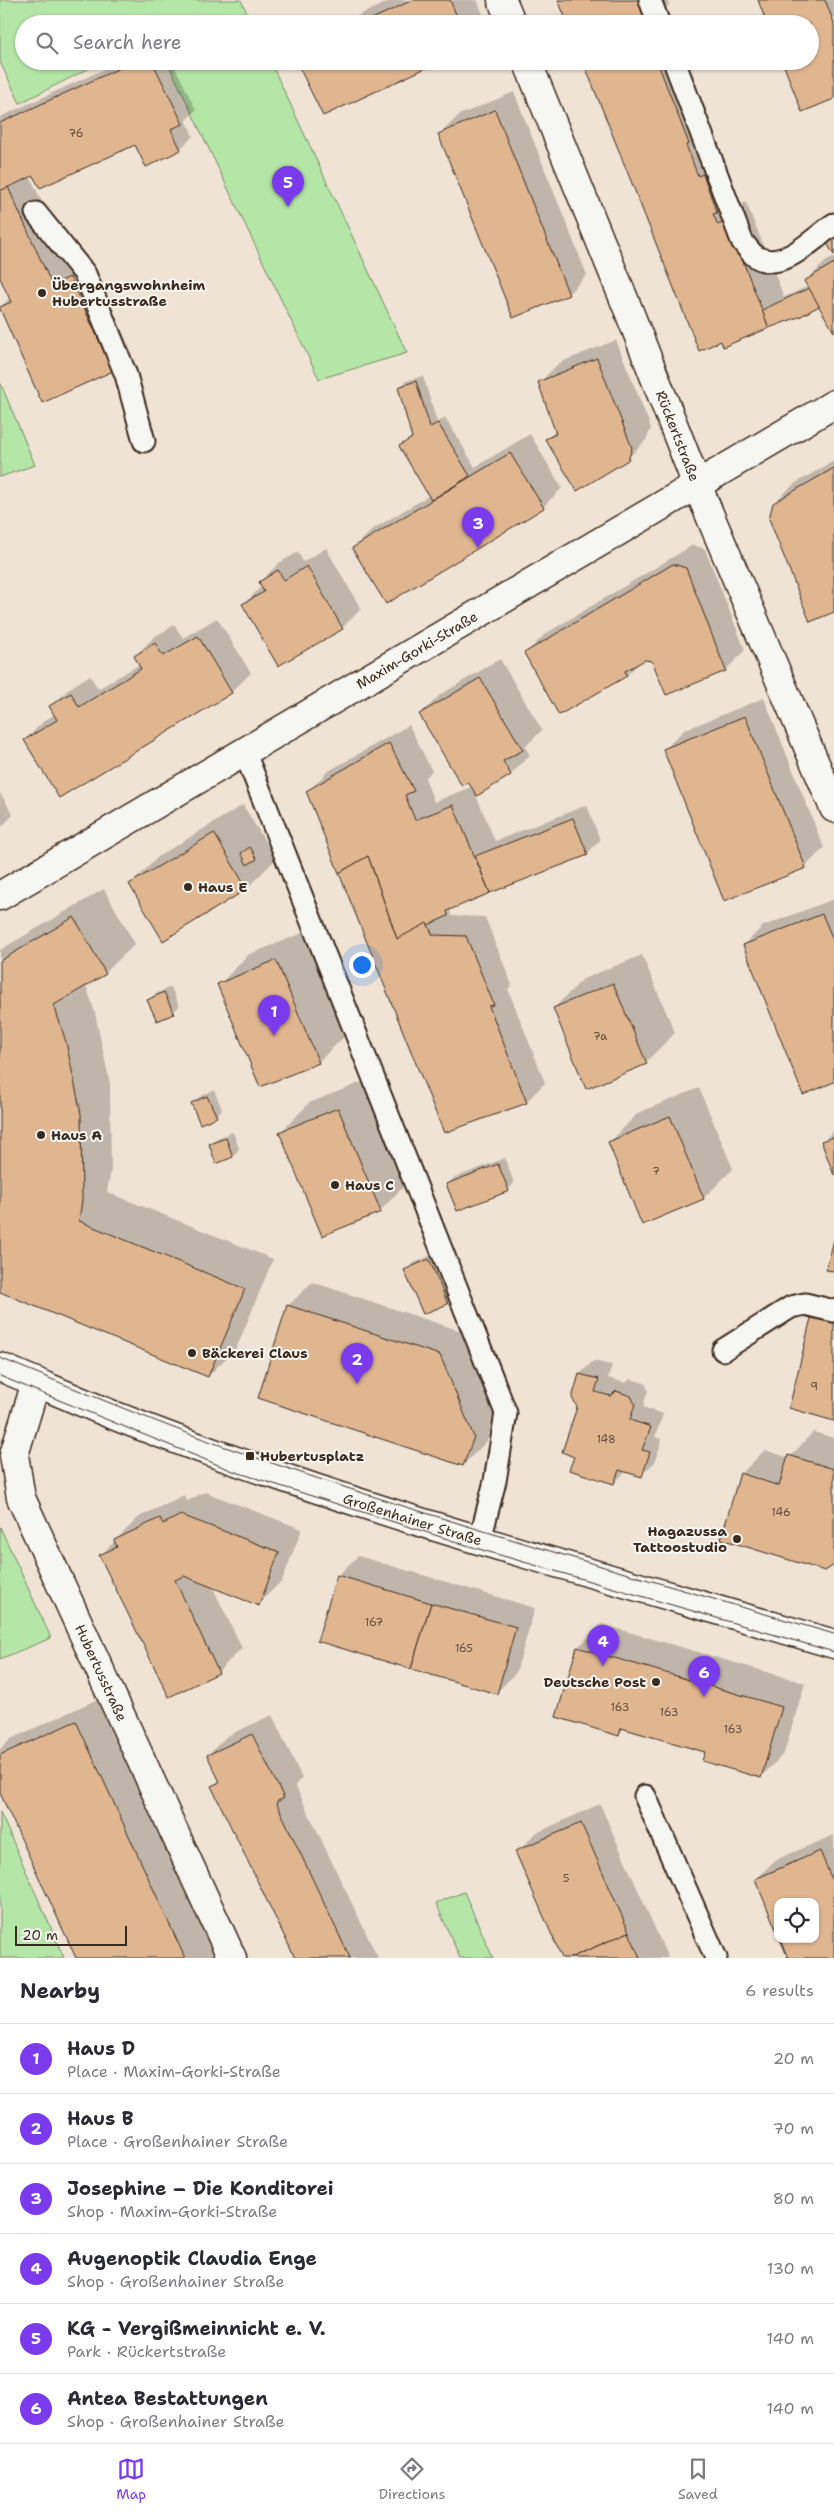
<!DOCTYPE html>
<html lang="en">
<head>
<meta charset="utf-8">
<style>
	:root { --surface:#fff; --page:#f7f7f7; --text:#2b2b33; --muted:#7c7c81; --line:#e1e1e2; --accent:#7c3aed }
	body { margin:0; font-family:"Shantell Sans",sans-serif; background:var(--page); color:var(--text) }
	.controls { position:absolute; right:15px; bottom:15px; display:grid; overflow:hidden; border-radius:10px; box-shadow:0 1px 4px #0004 }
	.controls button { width:45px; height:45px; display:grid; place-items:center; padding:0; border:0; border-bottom:1px solid var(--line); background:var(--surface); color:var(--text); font:25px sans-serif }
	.scale { position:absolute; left:15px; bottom:12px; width:112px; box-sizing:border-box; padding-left:5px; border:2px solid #3b2a1e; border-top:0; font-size:14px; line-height:18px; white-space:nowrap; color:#3b2a1e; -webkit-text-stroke:4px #f6f6f2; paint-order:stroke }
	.you { position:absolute; left:361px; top:964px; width:18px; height:18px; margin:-12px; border:4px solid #fff; border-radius:50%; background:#1a73e8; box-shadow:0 0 0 8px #1a73e833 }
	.badge { display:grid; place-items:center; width:32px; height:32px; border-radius:50%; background:var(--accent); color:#fff; font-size:16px; font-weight:700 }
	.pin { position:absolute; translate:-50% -41px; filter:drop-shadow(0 1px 2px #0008) }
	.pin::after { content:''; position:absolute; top:26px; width:18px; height:15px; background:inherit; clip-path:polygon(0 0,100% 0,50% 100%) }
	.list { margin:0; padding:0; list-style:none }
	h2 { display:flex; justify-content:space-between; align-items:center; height:65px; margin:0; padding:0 20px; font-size:21px }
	h2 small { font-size:16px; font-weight:400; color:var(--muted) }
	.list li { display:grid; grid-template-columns:32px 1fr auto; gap:15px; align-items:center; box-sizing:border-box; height:70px; padding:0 20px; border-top:1px solid var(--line) }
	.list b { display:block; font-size:19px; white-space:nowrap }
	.list p { margin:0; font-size:16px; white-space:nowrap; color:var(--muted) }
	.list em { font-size:16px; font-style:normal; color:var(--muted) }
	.icon { flex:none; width:28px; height:28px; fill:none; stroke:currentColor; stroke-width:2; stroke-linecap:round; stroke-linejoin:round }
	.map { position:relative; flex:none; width:834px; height:1958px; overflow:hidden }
	.search { position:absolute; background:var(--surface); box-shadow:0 1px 4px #0004; left:15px; right:15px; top:15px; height:55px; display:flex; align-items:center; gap:12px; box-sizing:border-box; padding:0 18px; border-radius:28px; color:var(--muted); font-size:19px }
	.sheet { height:485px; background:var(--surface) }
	nav { display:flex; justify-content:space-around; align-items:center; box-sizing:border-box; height:70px; border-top:1px solid var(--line); background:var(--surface); font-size:14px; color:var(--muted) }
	nav a { display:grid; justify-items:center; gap:2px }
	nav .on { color:var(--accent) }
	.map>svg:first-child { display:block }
</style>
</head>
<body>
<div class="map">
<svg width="834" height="1958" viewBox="0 0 834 1958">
	<rect width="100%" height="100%" fill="#efe3d5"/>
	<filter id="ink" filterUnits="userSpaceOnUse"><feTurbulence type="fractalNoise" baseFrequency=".02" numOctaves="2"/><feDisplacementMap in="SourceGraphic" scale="10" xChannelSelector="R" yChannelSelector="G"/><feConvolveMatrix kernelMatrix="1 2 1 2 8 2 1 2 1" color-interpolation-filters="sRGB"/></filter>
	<g filter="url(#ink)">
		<g fill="#b4e6a7" stroke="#788862">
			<path d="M0,0H241L252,24H24V61H104L20,103L0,62Z"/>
			<path d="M167,61H270L407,353L319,379Z"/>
			<path d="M0,382L35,465L0,477Z"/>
			<path d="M0,1527L51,1638L0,1659Z"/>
			<path d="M0,1812L64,1958H0Z"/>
			<path d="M464,1892L493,1958H460L436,1903Z"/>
		</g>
		<g fill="#0003">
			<path d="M392,0H477L487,24H340Z"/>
			<path d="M560,0H667L669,5L664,10Z"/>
			<path d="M759,0H834V98L810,61V24Z"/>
			<path d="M122,61H172L196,110L186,120L193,136L180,149L136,143L30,176L71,267L90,258L131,351L112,370L0,307L10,298L0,275V117Z"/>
			<path d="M584,61H684L717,158L722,156L736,192L733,196L738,206L746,202L784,297L809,286L806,281L825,262L834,257V329L819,304L769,326Z"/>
			<path d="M514,92L587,275L568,294L440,134L459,115Z"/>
			<path d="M616,340L651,428L646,440L627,459L547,439L556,430L540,382L559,363Z"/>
			<path d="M423,376L437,422L445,417L475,467L530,434L562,488L543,507L354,548L373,529L430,495L401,446L412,436L399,388L406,381Z"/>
			<path d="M834,461V611L774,503L794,484Z"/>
			<path d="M693,545L705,549L745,650L726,670L666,694L653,660L645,658L627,675L559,714L526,653L545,634Z"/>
			<path d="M326,548L361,609L342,628L244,604L262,586L260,582L279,563L298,552L303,562Z"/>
			<path d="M217,618L251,673L232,692L59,796L25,740L44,721L55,714L51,707L70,688L90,675L98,689L140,664L135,656L154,637L174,625L183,638Z"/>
			<path d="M500,659L542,730L525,747L530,755L511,774L476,795L495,841L587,805L600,840L587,854L456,906L450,912L452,916L485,917L512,985L508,989L545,1083L526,1102L308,792L327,772L409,725L432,771L425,778L434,802L473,786L421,714L440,695Z"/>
			<path d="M764,698L824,848L805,867L665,749L684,730Z"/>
			<path d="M0,793L13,815L0,828Z"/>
			<path d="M243,805L276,859L247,888L164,939L130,885L159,856Z"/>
			<path d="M104,889L135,944L105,973L86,985L95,1013L110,1084L111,1170L107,1192L273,1259L237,1347L208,1376L0,1291V950Z"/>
			<path d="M834,899V1081L744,945L763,926Z"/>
			<path d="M305,932L348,1033L318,1062L219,985L248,955Z"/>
			<path d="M642,955L675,1033L646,1062L554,1008L583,979Z"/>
			<path d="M171,987L179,1006L173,1013L149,1000L155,994Z"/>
			<path d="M367,1080L409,1181L380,1211L280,1133L309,1103Z"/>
			<path d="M699,1088L733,1169L704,1198L609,1143L638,1113Z"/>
			<path d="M214,1090L222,1109L216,1116L192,1104L199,1097Z"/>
			<path d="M834,1130V1172L823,1142Z"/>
			<path d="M233,1132L239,1149L233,1156L217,1162L210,1145L217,1138Z"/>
			<path d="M505,1158L514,1183L508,1190L448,1184L454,1178Z"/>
			<path d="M436,1253L453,1296L447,1303L406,1270L412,1264Z"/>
			<path d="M312,1282L464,1332L497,1412L487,1441L463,1465L288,1306Z"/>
			<path d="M834,1296V1420L812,1318Z"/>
			<path d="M593,1361L612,1365L608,1378L626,1383L630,1379L645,1383L648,1390L643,1407L663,1414L655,1437L662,1439L655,1462L641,1475L626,1471L614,1483L576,1456L580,1374Z"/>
			<path d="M813,1432L834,1438V1563L741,1474L765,1450L789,1458Z"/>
			<path d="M205,1492L302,1529L282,1581L258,1604L212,1586L242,1648L218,1672L101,1555L139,1517L184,1495L187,1501Z"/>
			<path d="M358,1556L535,1608L516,1673L497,1692L319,1640L338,1575Z"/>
			<path d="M601,1624L805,1683L784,1753L761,1777L706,1751L625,1727L619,1734L557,1716L578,1647Z"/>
			<path d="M100,1698L219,1958H77L0,1790V1749L11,1739Z"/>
			<path d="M272,1715L302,1778L295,1785L378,1958H295L213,1787L220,1779L208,1755L227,1736Z"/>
			<path d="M600,1804L668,1958H563L517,1852L536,1833Z"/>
			<path d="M834,1835V1958H789L815,1939V1902L756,1879L775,1860Z"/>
		</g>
		<g fill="#e0b691" stroke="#3b2a1e">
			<path d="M413,0H450L460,24H361Z"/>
			<path d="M558,0H640L650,24H568Z"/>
			<path d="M758,0H825L834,23V99L802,112L782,61H810V24H767Z"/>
			<path d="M135,61H152L183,124L171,129L181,150L146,167L135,145L40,188L33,176L0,191V123Z"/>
			<path d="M296,61H441L323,116Z"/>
			<path d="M583,61H657L689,144L686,145L698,176L703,174L717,213L713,214L718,225L727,220L769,328L723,347L721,341L699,351Z"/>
			<path d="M495,110L569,295L513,318L438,134Z"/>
			<path d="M8,187L52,285L70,277L113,371L42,403L0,309V307L11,302L0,278V191Z"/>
			<path d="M834,235V255L825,240Z"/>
			<path d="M834,263V332L804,281Z"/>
			<path d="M809,288L819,306L801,316L769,328L762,310Z"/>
			<path d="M597,358L632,448L628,460L577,491L545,439L556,434L538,382Z"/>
			<path d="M416,381L430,427L438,423L470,476L431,500L399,446L412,438L398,387Z"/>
			<path d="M510,453L544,508L386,604L352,548Z"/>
			<path d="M834,468V612L810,622L769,519L773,503Z"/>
			<path d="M673,564L686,568L726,671L666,695L652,661L645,660L625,671L627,676L559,715L524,653Z"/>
			<path d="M307,566L343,629L278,666L242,604L264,592L259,582L278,570L284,580Z"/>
			<path d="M198,636L232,693L59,798L24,740L57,720L49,706L71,693L79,707L141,669L134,656L155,643L163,656Z"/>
			<path d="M480,678L523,750L503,761L511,775L477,796L468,782L462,786L419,714Z"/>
			<path d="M745,716L806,868L724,901L663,749Z"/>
			<path d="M389,743L414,791L405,795L415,820L453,805L490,893L447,911L448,916L397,939L368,856L339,873L306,791Z"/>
			<path d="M573,818L588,855L490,893L475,856Z"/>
			<path d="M214,833L247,889L163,941L129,884Z"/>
			<path d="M250,847L257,859L247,865L241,853Z"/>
			<path d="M368,856L397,939L427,923L433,935L466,936L494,1005L489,1006L527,1103L444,1133L339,873Z"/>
			<path d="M822,914L834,942V1082L803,1095L743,945Z"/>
			<path d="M74,917L106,974L54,1005L66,1042L81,1114L82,1200L79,1221L245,1289L208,1377L0,1292V961Z"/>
			<path d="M276,960L319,1063L260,1087L217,984Z"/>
			<path d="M613,983L647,1064L586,1089L553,1008Z"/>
			<path d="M164,992L174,1014L157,1021L147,1000Z"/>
			<path d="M207,1096L217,1117L200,1124L191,1103Z"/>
			<path d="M338,1108L381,1212L322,1236L279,1132Z"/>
			<path d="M670,1116L704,1199L642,1225L608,1142Z"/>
			<path d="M834,1137V1175L821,1141Z"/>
			<path d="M226,1138L233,1157L216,1164L209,1144Z"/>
			<path d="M498,1164L509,1191L457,1211L446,1184Z"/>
			<path d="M834,1240V1271L826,1270Z"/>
			<path d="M429,1259L448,1304L423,1314L404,1270Z"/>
			<path d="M287,1305L440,1355L474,1437L463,1466L258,1398Z"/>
			<path d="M811,1318L834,1323V1421L789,1408Z"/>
			<path d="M579,1374L599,1379L595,1392L611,1396L616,1391L631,1396L635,1404L630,1420L651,1427L642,1450L650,1452L642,1477L619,1470L614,1484L569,1470L574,1457L562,1452L577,1407L572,1398Z"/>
			<path d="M788,1455L834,1469V1565L825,1571L721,1539L740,1473L779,1486Z"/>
			<path d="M181,1515L279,1552L259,1606L184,1576L175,1580L219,1673L169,1697L99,1555L117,1547L114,1540L160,1518L163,1524Z"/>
			<path d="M337,1575L431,1603L411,1669L317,1641Z"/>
			<path d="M431,1603L516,1627L497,1694L411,1669Z"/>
			<path d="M577,1647L782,1707L761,1778L702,1761L705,1752L621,1728L619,1736L556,1717Z"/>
			<path d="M76,1721L101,1775L185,1958H76L0,1793V1755Z"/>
			<path d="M252,1734L284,1798L276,1802L350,1958H295L211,1786L220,1782L207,1755Z"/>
			<path d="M581,1823L629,1932L570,1958H562L515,1851Z"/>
			<path d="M820,1851L834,1885V1958H788L780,1939H815V1902H778V1934L755,1879Z"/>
			<path d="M629,1932L640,1958H570Z"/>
		</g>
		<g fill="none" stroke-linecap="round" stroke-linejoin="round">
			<g stroke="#3b2a1e" stroke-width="25">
				<g id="service">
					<path d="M650,0L659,24"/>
					<path d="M674,61L742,241C746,246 750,252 755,256C781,274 814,238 834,224"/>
					<path d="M36,213L85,274L126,375L144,441"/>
					<path d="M245,753L506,1413L495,1481L480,1540"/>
					<path d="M723,1350L791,1307L805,1304L834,1311"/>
					<path d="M645,1796L716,1958"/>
				</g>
			</g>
			<g stroke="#3b2a1e" stroke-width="31">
				<g id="minor">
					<path d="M502,0L512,24"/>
					<path id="s1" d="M527,61L628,309L697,485L834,808"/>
				</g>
			</g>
			<g stroke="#3b2a1e" stroke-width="31">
				<g id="tertiary">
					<path id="s2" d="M0,896L834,404"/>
					<path id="s3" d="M36,1382L14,1455L21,1498L232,1958"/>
				</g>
			</g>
			<g stroke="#3b2a1e" stroke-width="31">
				<g id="secondary">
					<path id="s4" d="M0,1367C39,1383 78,1401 118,1417C351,1509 594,1573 834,1644"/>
				</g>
			</g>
			<use href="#service" stroke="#f6f6f2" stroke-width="21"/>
			<use href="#minor" stroke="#f6f6f2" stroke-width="28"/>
			<use href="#tertiary" stroke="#f6f6f2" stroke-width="28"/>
			<use href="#secondary" stroke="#f6f6f2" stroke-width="28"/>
			<g stroke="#3b2a1e" stroke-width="1">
				<path d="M0,1358C83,1392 166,1427 251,1456C443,1522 639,1577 834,1634"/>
				<path d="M0,1376L233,1471L479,1549L834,1652"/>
			</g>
		</g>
	</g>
	<g fill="#3b2a1e" stroke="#f6f6f2" stroke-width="2">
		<circle cx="42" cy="293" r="5"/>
		<circle cx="188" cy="887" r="5"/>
		<circle cx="41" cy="1135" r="5"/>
		<circle cx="335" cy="1185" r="5"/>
		<circle cx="192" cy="1353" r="5"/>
		<rect x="245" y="1451" width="10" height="10" rx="2.5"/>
		<circle cx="737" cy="1539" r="5"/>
		<circle cx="656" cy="1682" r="5"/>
	</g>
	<g text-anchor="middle" stroke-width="4" stroke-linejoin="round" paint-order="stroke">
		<g font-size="11" fill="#644d3b">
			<text x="76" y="137">76</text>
			<text x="600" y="1040">7a</text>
			<text x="656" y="1175">7</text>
			<text x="814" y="1390">9</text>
			<text x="606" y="1443">148</text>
			<text x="781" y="1516">146</text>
			<text x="374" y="1626">167</text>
			<text x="464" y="1652">165</text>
			<text x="620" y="1711">163</text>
			<text x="669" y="1716">163</text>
			<text x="733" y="1733">163</text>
			<text x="566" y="1882">5</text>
		</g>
		<g font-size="14" font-weight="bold" fill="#3b2a1e" stroke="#f6f6f2" text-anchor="start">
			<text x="52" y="290">Übergangswohnheim<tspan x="52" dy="16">Hubertusstraße</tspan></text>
			<text x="198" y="892">Haus E</text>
			<text x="51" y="1140">Haus A</text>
			<text x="345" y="1190">Haus C</text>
			<text x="202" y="1358">Bäckerei Claus</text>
			<text x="260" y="1461">Hubertusplatz</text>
			<text x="727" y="1536" text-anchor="end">Hagazussa<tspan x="727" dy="16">Tattoostudio</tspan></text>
			<text x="646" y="1687" text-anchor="end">Deutsche Post</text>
		</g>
		<g font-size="14" fill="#3b2a1e" stroke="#f6f6f2">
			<text dy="5" stroke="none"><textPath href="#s1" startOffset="404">Rückertstraße</textPath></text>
			<text dy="5" stroke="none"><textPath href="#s2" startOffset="484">Maxim-Gorki-Straße</textPath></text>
			<text dy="5" stroke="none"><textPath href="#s4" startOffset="440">Großenhainer Straße</textPath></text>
			<text dy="5" stroke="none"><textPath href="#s3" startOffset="312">Hubertusstraße</textPath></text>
		</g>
	</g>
</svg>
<div class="controls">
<button><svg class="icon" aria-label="locate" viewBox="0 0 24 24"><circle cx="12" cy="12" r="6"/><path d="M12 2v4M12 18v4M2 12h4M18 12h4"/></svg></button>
</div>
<div class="scale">20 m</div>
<div class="you"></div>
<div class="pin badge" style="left:274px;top:1036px">1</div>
<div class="pin badge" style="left:357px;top:1384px">2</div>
<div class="pin badge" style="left:478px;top:548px">3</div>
<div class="pin badge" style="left:603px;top:1666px">4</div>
<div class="pin badge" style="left:288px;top:207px">5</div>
<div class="pin badge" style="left:704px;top:1697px">6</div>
<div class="search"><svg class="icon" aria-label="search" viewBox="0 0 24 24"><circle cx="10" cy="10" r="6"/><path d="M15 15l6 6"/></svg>Search here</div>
</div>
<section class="sheet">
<h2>Nearby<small>6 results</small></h2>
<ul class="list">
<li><span class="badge">1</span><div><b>Haus D</b><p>Place · Maxim-Gorki-Straße</p></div><em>20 m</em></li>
<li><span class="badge">2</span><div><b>Haus B</b><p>Place · Großenhainer Straße</p></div><em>70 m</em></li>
<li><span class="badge">3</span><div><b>Josephine – Die Konditorei</b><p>Shop · Maxim-Gorki-Straße</p></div><em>80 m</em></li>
<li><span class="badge">4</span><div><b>Augenoptik Claudia Enge</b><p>Shop · Großenhainer Straße</p></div><em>130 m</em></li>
<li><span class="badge">5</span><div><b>KG - Vergißmeinnicht e. V.</b><p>Park · Rückertstraße</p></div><em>140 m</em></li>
<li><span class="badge">6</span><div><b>Antea Bestattungen</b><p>Shop · Großenhainer Straße</p></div><em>140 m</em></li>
</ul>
</section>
<nav>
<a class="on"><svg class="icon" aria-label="map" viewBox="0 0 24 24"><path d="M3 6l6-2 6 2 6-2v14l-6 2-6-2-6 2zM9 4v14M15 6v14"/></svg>Map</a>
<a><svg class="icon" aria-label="directions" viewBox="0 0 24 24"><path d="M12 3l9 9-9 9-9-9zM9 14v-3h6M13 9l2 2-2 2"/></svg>Directions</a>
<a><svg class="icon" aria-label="saved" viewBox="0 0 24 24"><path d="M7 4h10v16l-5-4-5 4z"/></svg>Saved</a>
</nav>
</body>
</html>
